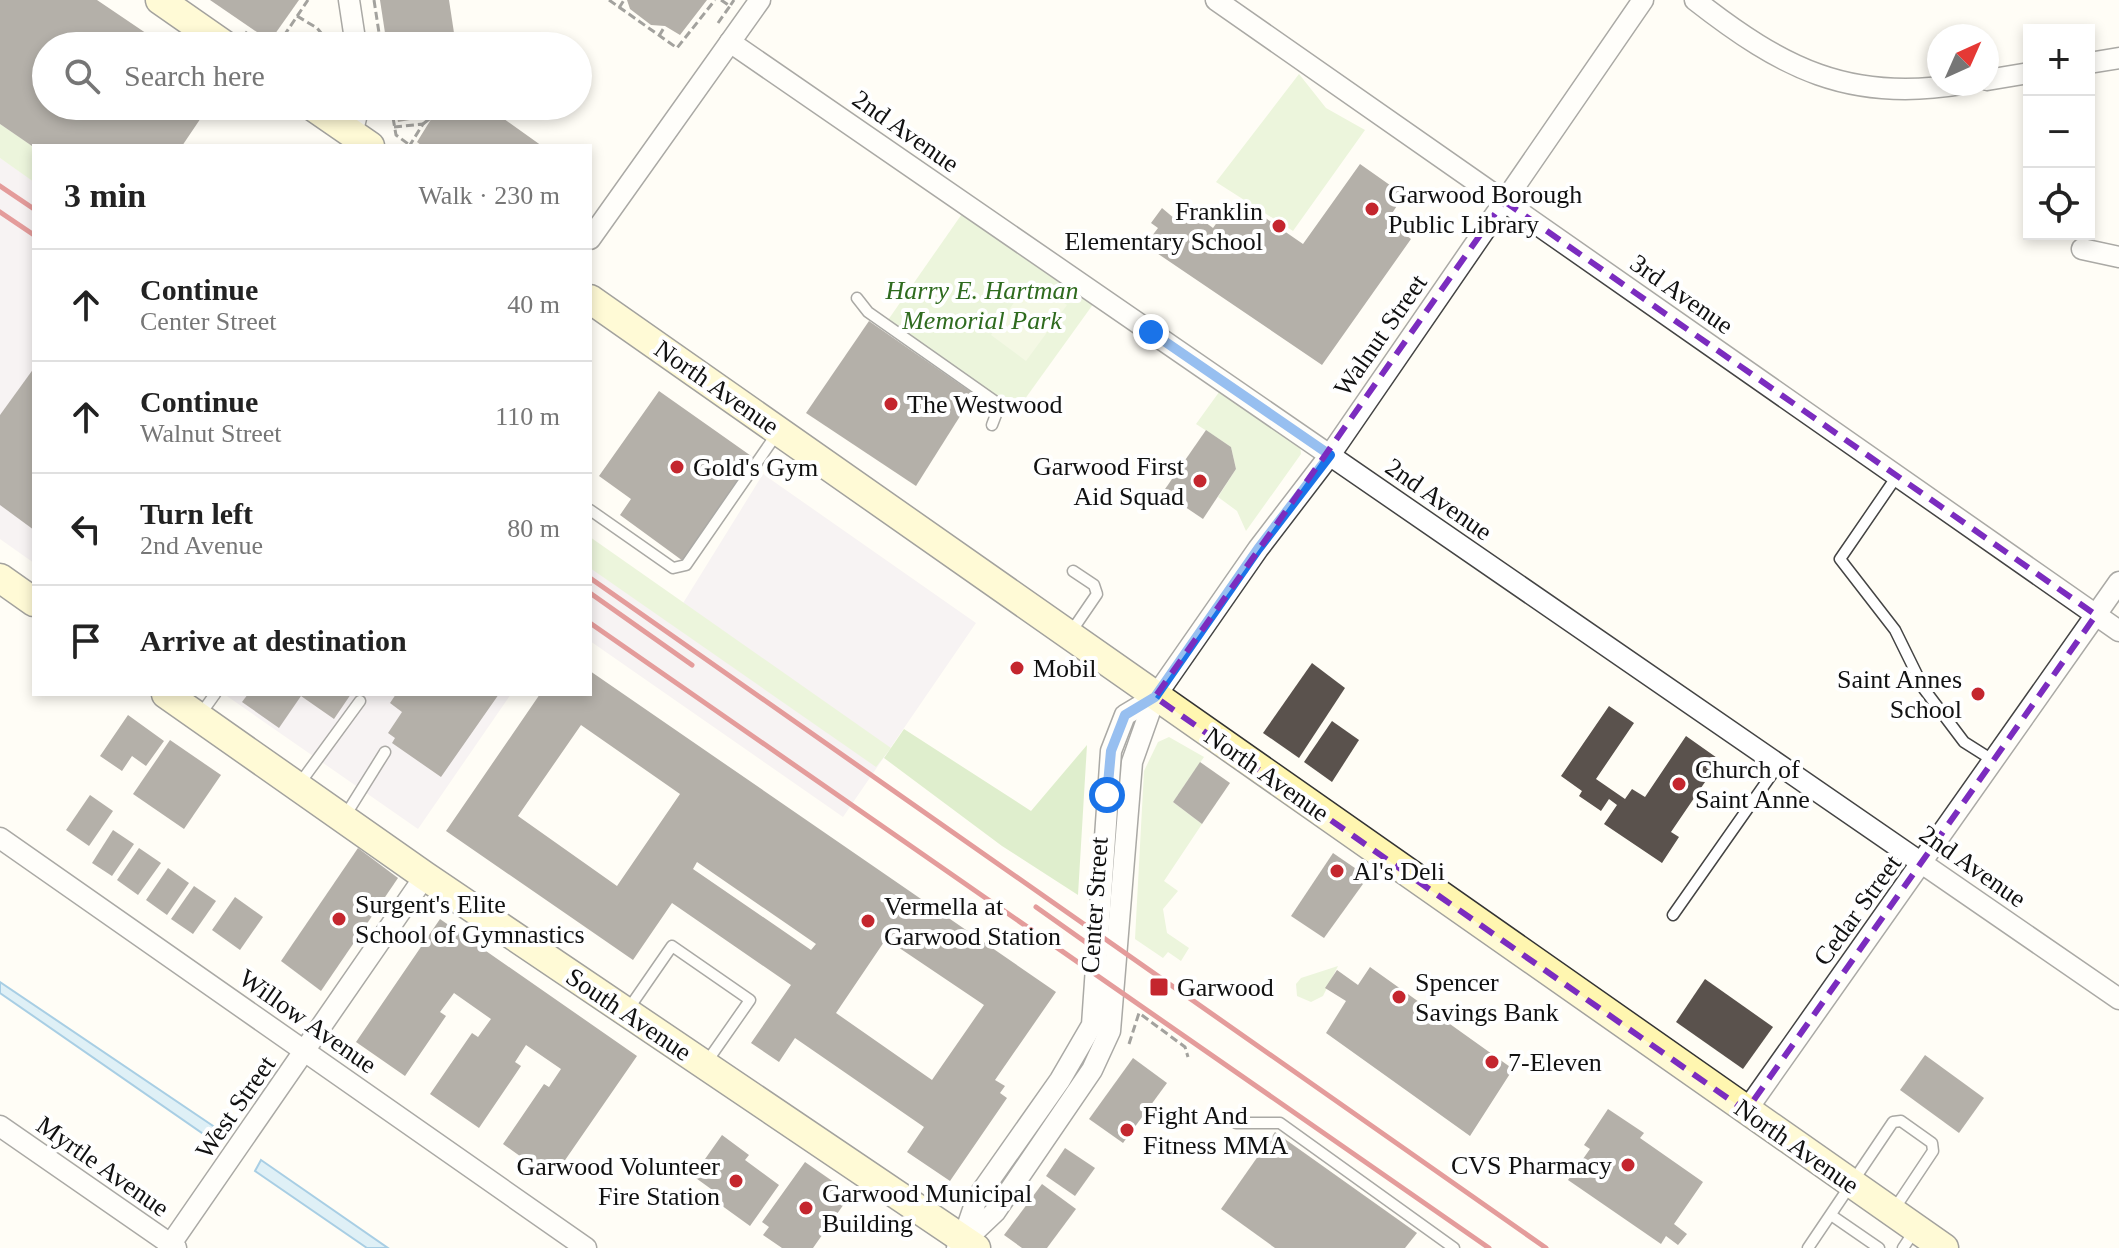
<!DOCTYPE html>
<html lang="en">
<head>
<meta charset="utf-8">
<style>
	:root { --surface:#fff; --page:#f2f2f2; --text:#222; --muted:#767676; --line:#e0e0e0 }
	body { margin:0; font-family:"Times New Roman",serif; background:var(--page); color:var(--text) }
	.controls { position:absolute; right:24px; top:24px; display:grid; overflow:hidden; border-radius:0px; box-shadow:0 4px 12px #0003 }
	.controls button { width:72px; height:72px; display:grid; place-items:center; padding:0; border:0; border-bottom:2px solid var(--line); background:var(--surface); color:var(--text); font:40px sans-serif }
	.compass { position:absolute; left:1927px; top:24px; width:72px; height:72px; border-radius:50%; background:var(--surface); box-shadow:0 4px 12px #0003; rotate:45deg }
	.stop { position:absolute; width:24px; height:24px; margin:-18px; border:6px solid #1a73e8; border-radius:50%; background:#fff }
	.stop.end { background:#1a73e8; border-color:#fff; box-shadow:0 2px 8px #0008 }
	.list { margin:0; padding:0; list-style:none }
	h2 { display:flex; justify-content:space-between; align-items:center; height:104px; margin:0; padding:0 32px; font-size:34px }
	h2 small { font-size:26px; font-weight:400; color:var(--muted) }
	.list li { display:grid; grid-template-columns:52px 1fr auto; gap:24px; align-items:center; box-sizing:border-box; height:112px; padding:0 32px; border-top:2px solid var(--line) }
	.list b { display:block; font-size:30px; white-space:nowrap }
	.list p { margin:0; font-size:26px; white-space:nowrap; color:var(--muted) }
	.list em { font-size:26px; font-style:normal; color:var(--muted) }
	.icon { flex:none; width:44px; height:44px; fill:none; stroke:currentColor; stroke-width:2; stroke-linecap:round; stroke-linejoin:round }
	.map { position:relative; flex:none; width:2119px; height:1248px; overflow:hidden }
	.search { position:absolute; background:var(--surface); box-shadow:0 4px 12px #0003; left:32px; top:32px; width:560px; height:88px; display:flex; align-items:center; gap:20px; box-sizing:border-box; padding:0 28px; border-radius:44px; color:var(--muted); font-size:30px }
	.panel { position:absolute; background:var(--surface); box-shadow:0 4px 12px #0003; left:32px; top:144px; width:560px; height:552px; border-radius:0px }
	.map>svg:first-child { display:block }
</style>
</head>
<body>
<div class="map">
<svg width="2119" height="1248" viewBox="0 0 2119 1248">
	<rect width="100%" height="100%" fill="#fffdf5"/>
	<g fill="#eee6ef">
		<path d="M0,158L34,181V563L0,539Z"/>
		<path d="M763,474L976,623L843,817L590,641V565L672,621Z"/>
		<path d="M224,694H511L418,829Z"/>
	</g>
	<g fill="#d5ebbd">
		<path d="M1299,74L1326,108L1365,130L1293,231L1216,182Z"/>
		<path d="M0,124L34,147V182L0,158Z"/>
		<path d="M964,211L1094,303L1017,410L888,320Z"/>
		<path d="M1222,388L1300,444L1301,454L1246,531L1237,511L1218,497L1236,469L1231,447L1196,424Z"/>
		<path d="M590,537L891,748L876,767L590,568Z"/>
		<path d="M1169,737L1204,757L1173,802L1202,824L1164,881L1178,891L1163,909L1167,933L1189,948L1181,961L1168,952L1163,958L1135,939L1144,771L1158,742Z"/>
		<path d="M1338,966L1323,996L1311,1002L1297,996L1296,984L1301,978Z"/>
	</g>
	<path fill="#b9dc9c" d="M904,729L1031,811L1087,745L1078,895L1002,846L884,758Z"/>
	<path fill="#e6f2cf" d="M1030,280L1067,305L1026,361L991,335Z"/>
	<g fill="#b9e0f7" stroke="#3f96cf" stroke-width="2">
		<path d="M0,982L222,1132L215,1142L0,993Z"/>
		<path d="M261,1160L388,1248H367L255,1171Z"/>
	</g>
	<g fill="#5a524d" fill-rule="evenodd">
		<path d="M0,0H97L165,46H46V106H209L182,146H32L0,124Z"/>
		<path d="M210,0H299L270,41Z"/>
		<path d="M380,0H449L456,46H387Z"/>
		<path d="M627,0H707L680,35L665,26L651,25L630,9Z"/>
		<path d="M395,106H486L542,146H422L417,142L433,116L398,122Z"/>
		<path d="M1360,164L1404,195L1387,221L1411,239L1322,365L1145,245L1158,228L1151,223L1162,208L1175,219L1185,207L1213,228L1228,207L1242,217L1248,206L1303,244Z"/>
		<path d="M869,321L974,394L916,486L806,413Z"/>
		<path d="M34,368V530L0,505V415Z"/>
		<path d="M659,391L754,458L683,561L620,515L631,499L599,476Z"/>
		<path d="M1206,430L1231,447L1236,469L1203,519L1163,492Z"/>
		<path d="M1312,663L1345,688L1299,758L1263,733Z"/>
		<path d="M590,671L1056,992L995,1080L1005,1086L1000,1093L1007,1098L950,1181L907,1152L924,1127L795,1038L779,1062L751,1043L791,985L672,903L633,960L446,831L540,694H590ZM581,725L680,794L617,886L518,816ZM697,862L816,944L811,950L693,869ZM886,939L984,1005L932,1080L836,1013Z"/>
		<path d="M248,694H351L334,719L301,696L279,728L242,702Z"/>
		<path d="M396,694H499L441,777L392,743L395,738L388,733L402,712L390,703Z"/>
		<path d="M1609,706L1634,723L1596,779L1625,799L1632,789L1645,797L1686,736L1720,760L1671,832L1679,837L1662,863L1604,824L1617,805L1609,799L1601,811L1579,796L1582,791L1561,776Z"/>
		<path d="M128,715L164,741L146,766L132,756L122,771L100,756Z"/>
		<path d="M1332,721L1359,740L1332,782L1304,762Z"/>
		<path d="M170,740L221,775L184,829L133,794Z"/>
		<path d="M1200,762L1230,783L1202,824L1173,802Z"/>
		<path d="M90,795L113,811L89,846L66,830Z"/>
		<path d="M113,830L134,844L112,876L92,863Z"/>
		<path d="M139,848L161,863L138,895L117,880Z"/>
		<path d="M358,848L398,878L321,991L281,961Z"/>
		<path d="M1333,853L1368,877L1324,938L1291,916Z"/>
		<path d="M168,868L189,883L167,915L146,900Z"/>
		<path d="M194,886L216,901L193,934L171,919Z"/>
		<path d="M235,897L263,917L240,950L212,930Z"/>
		<path d="M440,919L637,1056L552,1179L503,1144L544,1084L549,1087L561,1069L526,1045L515,1062L521,1066L479,1128L430,1094L472,1033L478,1037L491,1019L454,993L440,1012L446,1016L405,1076L356,1042Z"/>
		<path d="M1370,967L1513,1069L1470,1136L1326,1033L1346,1001L1325,988L1337,970L1358,985Z"/>
		<path d="M1705,979L1773,1027L1743,1069L1676,1022Z"/>
		<path d="M1925,1055L1984,1098L1959,1133L1900,1090Z"/>
		<path d="M1133,1058L1167,1083L1123,1143L1089,1119Z"/>
		<path d="M1608,1109L1644,1133L1640,1138L1703,1182L1674,1224L1687,1234L1678,1245L1666,1236L1661,1244L1568,1180L1590,1149L1584,1145Z"/>
		<path d="M1275,1132L1417,1233L1405,1248H1275L1221,1209Z"/>
		<path d="M722,1135L749,1155L745,1160L779,1185L750,1226L714,1200L718,1194L693,1176Z"/>
		<path d="M1065,1148L1095,1168L1075,1196L1046,1176Z"/>
		<path d="M805,1162L851,1194L813,1248H782L763,1235L769,1227L762,1222Z"/>
		<path d="M1042,1184L1076,1209L1047,1248H1022L1004,1235Z"/>
	</g>
	<g fill="none" stroke-linecap="round" stroke-linejoin="round">
		<g stroke="#444" stroke-width="13">
			<g id="lane">
				<path d="M857,298L868,312L996,402L997,412L992,425"/>
				<path d="M1897,476L1840,559L1895,630L1924,689L1964,742L1994,761"/>
				<path d="M590,510L673,568L686,565L778,432"/>
				<path d="M1071,632L1097,594L1094,585L1073,571"/>
				<path d="M200,715L215,694"/>
				<path d="M300,783L360,701"/>
				<path d="M345,816L385,752"/>
				<path d="M1673,915L1779,764"/>
				<path d="M627,1011L672,946L750,1000L706,1063"/>
				<path d="M1236,1123H1280L1454,1248"/>
				<path d="M1831,1215L1879,1248"/>
				<path d="M1808,1248L1893,1122L1901,1121L1932,1143L1933,1151L1893,1211"/>
				<path d="M1903,1248L1915,1230"/>
			</g>
		</g>
		<g stroke="#444" stroke-width="23">
			<g id="street">
				<path d="M349,0L356,46"/>
				<path d="M1216,0L2119,631"/>
				<path d="M1695,0C1782,68 1849,103 1962,84"/>
				<path d="M730,42L2119,999"/>
				<path d="M2089,63L2119,58"/>
				<path d="M1987,80L2029,73"/>
				<path d="M352,134L359,106"/>
				<path d="M590,239L760,0"/>
				<path d="M2082,249L2119,257"/>
				<path d="M0,838L586,1248"/>
				<path d="M1746,1111L2119,582"/>
				<path d="M0,1126L176,1248"/>
				<path d="M963,1239L977,1198L1060,1080L1092,1025L1111,751L1125,715L1155,697"/>
				<path d="M168,1248L425,876"/>
				<path d="M957,1248L995,1212L1092,1070L1110,1031L1132,762L1155,697L1258,549L1330,455L1643,0"/>
			</g>
		</g>
		<g stroke="#333" stroke-width="31">
			<g id="secondary">
				<path d="M160,0L226,46"/>
				<path d="M312,106L370,146"/>
				<path d="M590,299L1944,1248"/>
				<path d="M0,578L34,602"/>
				<path d="M166,694L425,876L976,1248"/>
			</g>
		</g>
		<g stroke="#333" stroke-width="3" stroke-dasharray="8 4" stroke-linecap="butt">
			<path d="M374,0L381,46"/>
			<path d="M609,0L677,48L715,0"/>
			<path d="M721,0L730,6L734,0"/>
			<path d="M619,8L624,0"/>
			<path d="M297,16L317,28L332,46"/>
			<path d="M718,23L730,6"/>
			<path d="M245,32L265,46"/>
			<path d="M659,36L665,26"/>
			<path d="M277,46L308,0"/>
			<path d="M391,106L396,135L411,146"/>
			<path d="M423,124L433,116"/>
			<path d="M394,127L423,124L410,145"/>
			<path d="M1129,1044L1139,1013L1185,1047L1188,1057"/>
		</g>
		<use href="#lane" stroke="#fff" stroke-width="10"/>
		<use href="#street" stroke="#fff" stroke-width="20"/>
		<use href="#secondary" stroke="#fff6b0" stroke-width="28"/>
		<g stroke="#c4262e" stroke-width="5">
			<path d="M0,186L34,209"/>
			<path d="M0,212L34,235"/>
			<path d="M590,578L1546,1248"/>
			<path d="M590,593L692,665"/>
			<path d="M590,623L1489,1248"/>
			<path d="M1036,907L1091,946"/>
		</g>
	</g>
	<g fill="none" stroke-linecap="round" stroke-linejoin="round">
		<path stroke="#1a73e8" stroke-width="10" d="M1107,795L1111,751L1125,715L1155,697L1258,549L1330,455L1151,332"/>
	</g>
	<path d="M0 0H2119V1248H0ZM1504,201L2096,615L1746,1111L1155,697Z" fill="#fffdf5" fill-opacity=".55" fill-rule="evenodd"/>
	<path fill="none" stroke="#7b2cbf" stroke-width="6" stroke-dasharray="16 10" stroke-linejoin="round" d="M1504,201L2096,615L1746,1111L1155,697Z"/>
	<g fill="#c4262e" stroke="#fff" stroke-width="3">
		<circle cx="1372" cy="209" r="8"/>
		<circle cx="1279" cy="226" r="8"/>
		<circle cx="891" cy="404" r="8"/>
		<circle cx="677" cy="467" r="8"/>
		<circle cx="1200" cy="481" r="8"/>
		<circle cx="1017" cy="668" r="8"/>
		<circle cx="1978" cy="694" r="8"/>
		<circle cx="1679" cy="784" r="8"/>
		<circle cx="1337" cy="871" r="8"/>
		<circle cx="339" cy="919" r="8"/>
		<circle cx="868" cy="921" r="8"/>
		<rect x="1149" y="977" width="20" height="20" rx="4"/>
		<circle cx="1399" cy="997" r="8"/>
		<circle cx="1492" cy="1062" r="8"/>
		<circle cx="1127" cy="1130" r="8"/>
		<circle cx="1628" cy="1165" r="8"/>
		<circle cx="736" cy="1181" r="8"/>
		<circle cx="806" cy="1208" r="8"/>
	</g>
	<g text-anchor="middle" stroke-width="8" stroke-linejoin="round" paint-order="stroke">
		<g font-size="26" fill="#111" stroke="#fff">
			<text transform="translate(906 131) rotate(35)" y="9">2nd Avenue</text>
			<text transform="translate(1682 294) rotate(35)" y="9">3rd Avenue</text>
			<text transform="translate(1380 335) rotate(-55)" y="9">Walnut Street</text>
			<text transform="translate(717 387) rotate(35)" y="9">North Avenue</text>
			<text transform="translate(1439 499) rotate(35)" y="9">2nd Avenue</text>
			<text transform="translate(1267 774) rotate(35)" y="9">North Avenue</text>
			<text transform="translate(1973 866) rotate(35)" y="9">2nd Avenue</text>
			<text transform="translate(1094 905) rotate(-86)" y="9">Center Street</text>
			<text transform="translate(1857 910) rotate(-54)" y="9">Cedar Street</text>
			<text transform="translate(629 1014) rotate(34)" y="9">South Avenue</text>
			<text transform="translate(308 1021) rotate(35)" y="9">Willow Avenue</text>
			<text transform="translate(235 1107) rotate(-55)" y="9">West Street</text>
			<text transform="translate(1797 1146) rotate(35)" y="9">North Avenue</text>
			<text transform="translate(103 1166) rotate(35)" y="9">Myrtle Avenue</text>
		</g>
		<g font-size="26" fill="#111" stroke="#fff" text-anchor="start">
			<text x="1388" y="203">Garwood Borough<tspan x="1388" dy="30">Public Library</tspan></text>
			<text x="1263" y="220" text-anchor="end">Franklin<tspan x="1263" dy="30">Elementary School</tspan></text>
			<text x="907" y="413">The Westwood</text>
			<text x="1184" y="475" text-anchor="end">Garwood First<tspan x="1184" dy="30">Aid Squad</tspan></text>
			<text x="693" y="476">Gold's Gym</text>
			<text x="1033" y="677">Mobil</text>
			<text x="1962" y="688" text-anchor="end">Saint Annes<tspan x="1962" dy="30">School</tspan></text>
			<text x="1695" y="778">Church of<tspan x="1695" dy="30">Saint Anne</tspan></text>
			<text x="1353" y="880">Al's Deli</text>
			<text x="355" y="913">Surgent's Elite<tspan x="355" dy="30">School of Gymnastics</tspan></text>
			<text x="884" y="915">Vermella at<tspan x="884" dy="30">Garwood Station</tspan></text>
			<text x="1415" y="991">Spencer<tspan x="1415" dy="30">Savings Bank</tspan></text>
			<text x="1177" y="996">Garwood</text>
			<text x="1508" y="1071">7-Eleven</text>
			<text x="1143" y="1124">Fight And<tspan x="1143" dy="30">Fitness MMA</tspan></text>
			<text x="1612" y="1174" text-anchor="end">CVS Pharmacy</text>
			<text x="720" y="1175" text-anchor="end">Garwood Volunteer<tspan x="720" dy="30">Fire Station</tspan></text>
			<text x="822" y="1202">Garwood Municipal<tspan x="822" dy="30">Building</tspan></text>
		</g>
		<g font-size="26" font-style="italic" fill="#2f6b1f" stroke="#fff">
			<text x="982" y="299">Harry E. Hartman<tspan x="982" dy="30">Memorial Park</tspan></text>
		</g>
	</g>
</svg>
<div class="controls">
<button>+</button>
<button>−</button>
<button><svg class="icon" aria-label="locate" viewBox="0 0 24 24"><circle cx="12" cy="12" r="6"/><path d="M12 2v4M12 18v4M2 12h4M18 12h4"/></svg></button>
</div>
<svg class="compass" viewBox="-18 -18 36 36"><path d="M0-13l5 13h-10z" fill="#e53935"/><path d="M0 13l5-13h-10z" fill="#767676"/></svg>
<div class="stop" style="left:1107px;top:795px"></div>
<div class="stop end" style="left:1151px;top:332px"></div>
<div class="search"><svg class="icon" aria-label="search" viewBox="0 0 24 24"><circle cx="10" cy="10" r="6"/><path d="M15 15l6 6"/></svg>Search here</div>
<section class="panel">
<h2>3 min<small>Walk · 230 m</small></h2>
<ul class="list">
<li><svg class="icon" aria-label="ahead" viewBox="0 0 24 24"><path d="M12 20V5M6 11l6-6 6 6"/></svg><div><b>Continue</b><p>Center Street</p></div><em>40 m</em></li>
<li><svg class="icon" aria-label="ahead" viewBox="0 0 24 24"><path d="M12 20V5M6 11l6-6 6 6"/></svg><div><b>Continue</b><p>Walnut Street</p></div><em>110 m</em></li>
<li><svg class="icon" aria-label="left" viewBox="0 0 24 24"><path d="M17 20v-9H6M10 6l-5 5 5 5"/></svg><div><b>Turn left</b><p>2nd Avenue</p></div><em>80 m</em></li>
<li><svg class="icon" aria-label="arrive" viewBox="0 0 24 24"><path d="M6 21V4h12l-3 4 3 4H6"/></svg><div><b>Arrive at destination</b></div></li>
</ul>
</section>
</div>
</body>
</html>
